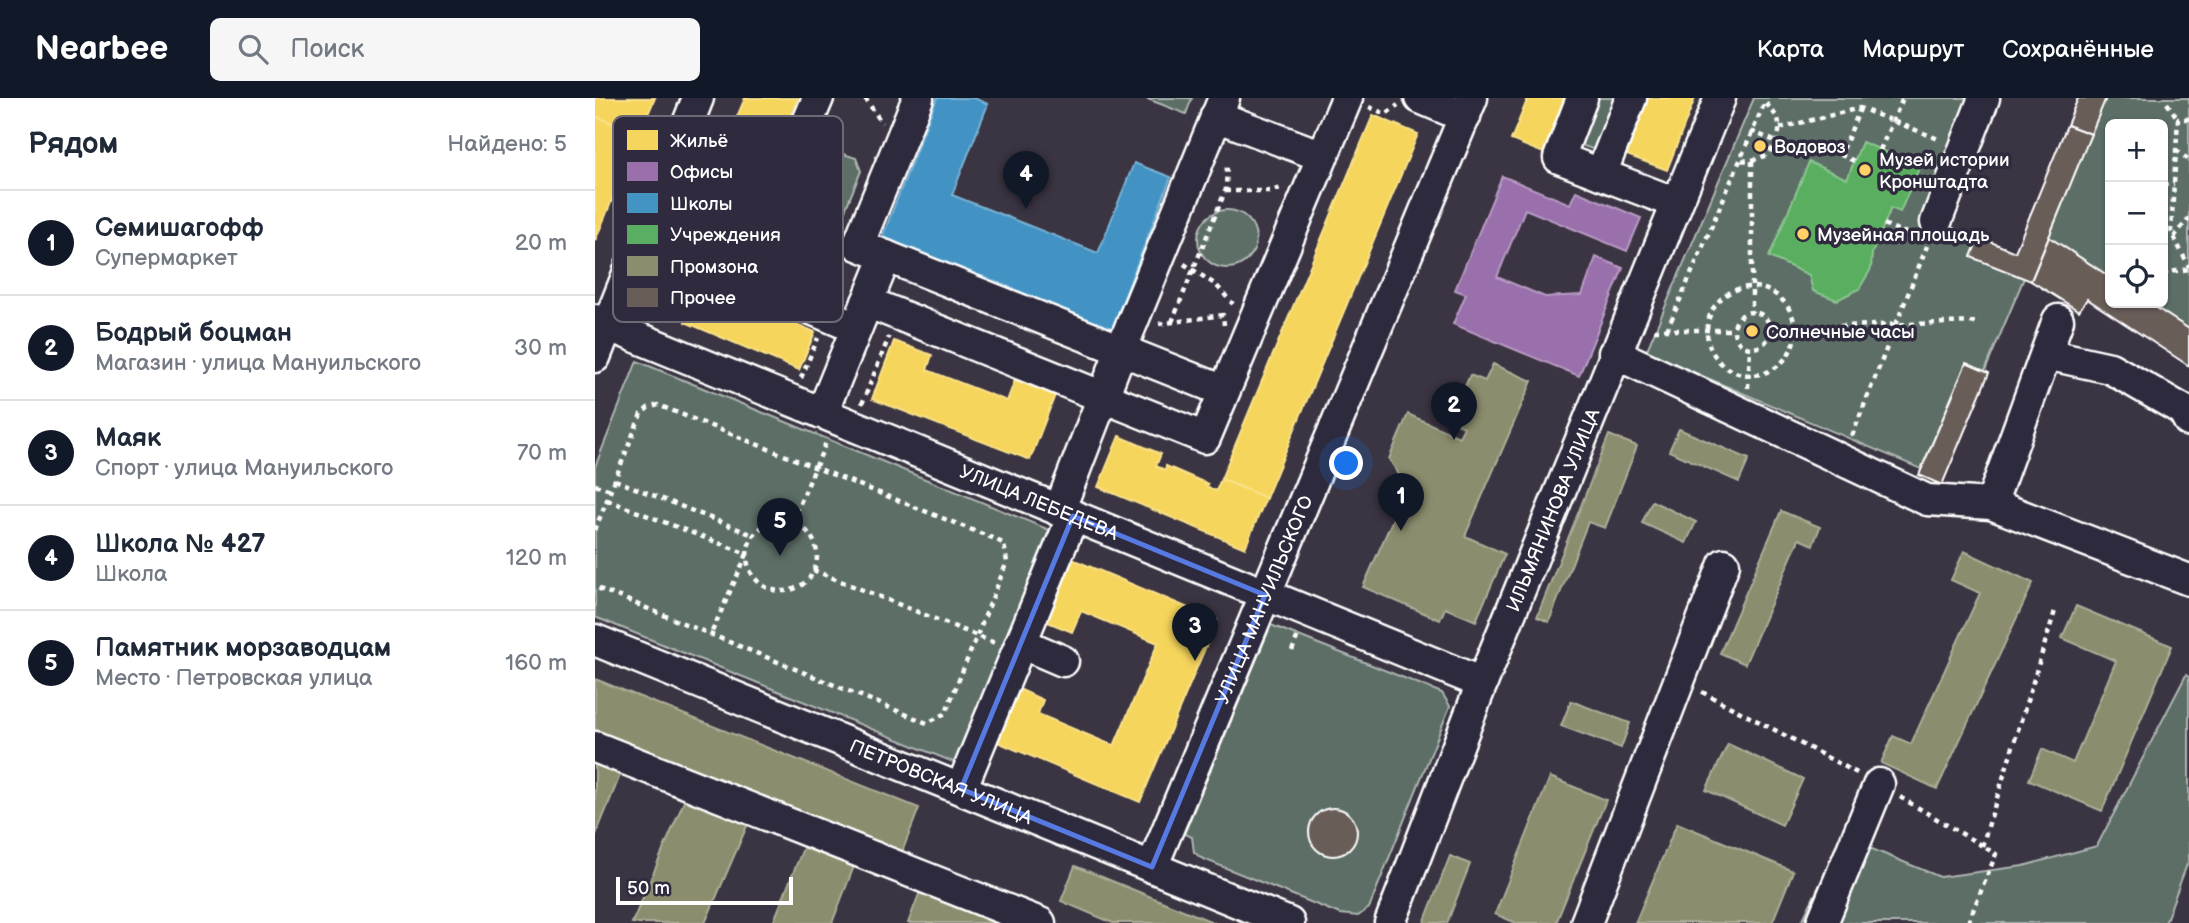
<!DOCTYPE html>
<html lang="ru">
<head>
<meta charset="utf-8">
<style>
	:root { --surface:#fff; --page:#f6f6f7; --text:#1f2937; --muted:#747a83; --line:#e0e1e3; --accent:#111827 }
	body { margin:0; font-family:"Balsamiq Sans",sans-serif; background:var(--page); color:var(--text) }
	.controls { position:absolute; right:21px; top:21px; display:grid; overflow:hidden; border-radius:10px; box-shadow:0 2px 5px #0004 }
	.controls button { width:63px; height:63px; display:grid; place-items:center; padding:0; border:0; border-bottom:2px solid var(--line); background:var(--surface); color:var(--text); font:35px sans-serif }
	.scale { position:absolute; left:21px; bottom:18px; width:177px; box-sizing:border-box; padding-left:7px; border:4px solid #fff; border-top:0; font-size:19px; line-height:24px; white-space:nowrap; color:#fff; -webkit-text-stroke:5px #2f2a3d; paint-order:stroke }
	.you { position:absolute; left:752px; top:366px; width:24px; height:24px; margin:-18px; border:5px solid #fff; border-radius:50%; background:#1a73e8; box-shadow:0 0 0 10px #1a73e833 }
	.badge { display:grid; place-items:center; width:46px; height:46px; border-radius:50%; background:var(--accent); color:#fff; font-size:23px; font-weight:700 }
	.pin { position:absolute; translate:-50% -58px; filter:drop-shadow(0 2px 4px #0008) }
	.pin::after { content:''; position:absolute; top:37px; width:24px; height:21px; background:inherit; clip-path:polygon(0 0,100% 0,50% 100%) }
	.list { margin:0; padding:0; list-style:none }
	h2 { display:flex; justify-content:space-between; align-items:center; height:91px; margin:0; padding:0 28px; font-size:30px }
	h2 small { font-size:23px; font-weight:400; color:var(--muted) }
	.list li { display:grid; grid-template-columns:46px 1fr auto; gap:21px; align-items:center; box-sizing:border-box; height:105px; padding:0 28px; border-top:2px solid var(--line) }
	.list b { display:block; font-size:26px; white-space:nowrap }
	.list p { margin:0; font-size:23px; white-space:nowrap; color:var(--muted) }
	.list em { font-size:23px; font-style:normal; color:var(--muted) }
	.icon { flex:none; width:38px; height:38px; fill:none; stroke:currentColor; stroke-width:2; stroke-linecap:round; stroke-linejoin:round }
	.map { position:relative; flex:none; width:1594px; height:825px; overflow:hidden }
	header { display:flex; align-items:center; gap:42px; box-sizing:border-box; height:98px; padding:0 35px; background:var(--accent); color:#fff }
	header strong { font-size:33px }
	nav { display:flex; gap:38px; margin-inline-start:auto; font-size:24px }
	.search { width:490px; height:63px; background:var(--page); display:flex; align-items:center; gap:18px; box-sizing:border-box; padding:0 24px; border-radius:10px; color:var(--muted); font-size:26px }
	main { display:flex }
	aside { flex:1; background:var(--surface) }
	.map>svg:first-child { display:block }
</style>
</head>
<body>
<header>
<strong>Nearbee</strong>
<div class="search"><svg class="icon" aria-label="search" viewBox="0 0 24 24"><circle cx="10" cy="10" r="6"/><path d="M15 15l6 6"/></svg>Поиск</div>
<nav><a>Карта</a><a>Маршрут</a><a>Сохранённые</a></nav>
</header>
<main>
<aside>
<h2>Рядом<small>Найдено: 5</small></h2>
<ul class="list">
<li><span class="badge">1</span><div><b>Семишагофф</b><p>Супермаркет</p></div><em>20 m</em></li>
<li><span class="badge">2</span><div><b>Бодрый боцман</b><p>Магазин · улица Мануильского</p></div><em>30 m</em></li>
<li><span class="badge">3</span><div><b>Маяк</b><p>Спорт · улица Мануильского</p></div><em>70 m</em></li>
<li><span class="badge">4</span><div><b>Школа № 427</b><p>Школа</p></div><em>120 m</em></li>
<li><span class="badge">5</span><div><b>Памятник морзаводцам</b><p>Место · Петровская улица</p></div><em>160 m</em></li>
</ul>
</aside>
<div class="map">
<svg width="1594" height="825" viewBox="0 0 1594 825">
	<rect width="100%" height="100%" fill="#3b3442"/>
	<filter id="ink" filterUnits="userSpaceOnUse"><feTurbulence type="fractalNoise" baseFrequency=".0143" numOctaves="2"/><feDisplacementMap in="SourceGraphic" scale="14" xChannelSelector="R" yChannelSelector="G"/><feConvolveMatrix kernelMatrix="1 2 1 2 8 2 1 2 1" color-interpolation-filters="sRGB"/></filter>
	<g filter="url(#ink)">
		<g fill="#5c6e66" stroke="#aeb6b2" stroke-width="2">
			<path d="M550,0H597L591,16Z"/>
			<path d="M993,0H1022L1003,53L977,44Z"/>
			<path d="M1159,0H1384L1336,122L1384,139L1376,159L1429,180L1390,273L1371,266L1326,371L1051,254Z"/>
			<path d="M1510,0H1594V231L1554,205H1568V26H1515V179L1454,139Z"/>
			<path d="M230,50L261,60L266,73L237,144L224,149L195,134V127L224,56Z"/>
			<circle cx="632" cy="141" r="29"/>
			<path d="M42,263L457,433L363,666L0,519V369Z"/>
			<path d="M676,527L847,595L855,608L774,810L763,818L745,816L606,760L599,754L597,739L589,736Z"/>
			<path d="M1591,577L1594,579V761L1570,825H1206L1248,739L1345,779L1428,768L1502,748Z"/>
		</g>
		<g fill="#f6d55c" stroke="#f9e28d" stroke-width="2">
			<path d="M0,0H60L44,37L0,18Z"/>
			<path d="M150,0H203L121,192L220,234L204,272L90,224L96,210L66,197Z"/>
			<path d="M933,0H980L956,58L916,42Z"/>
			<path d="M1051,0H1100L1072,72L1029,56Z"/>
			<path d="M778,17L823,36L671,400L626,381Z"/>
			<path d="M0,18L44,37L0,143Z"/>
			<path d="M299,243L337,257L332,272L412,303L420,282L460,297L435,362L277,301Z"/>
			<path d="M524,338L566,356L561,368L570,372L571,368L613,386L612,389L621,393L626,381L671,400L650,450L503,389Z"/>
			<path d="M477,461L622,522L545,704L400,643L422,590L448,602L443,616L519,648L563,545L486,513L477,534L450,523Z"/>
		</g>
		<path fill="#9970ab" stroke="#b89bc4" stroke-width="2" d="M907,78L975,106L981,93L1046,120L1032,153L930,111L902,179L950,199L987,197L1001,159L1028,170L984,278L858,226L871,196L860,192Z"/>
		<path fill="#4393c3" stroke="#7bb3d5" stroke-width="2" d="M342,0H379L393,6L357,97L503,155L539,65L576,79L516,233L286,142Z"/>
		<path fill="#5aae61" stroke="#8cc690" stroke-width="2" d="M1267,44L1325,68L1305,114L1296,110L1277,155L1276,171L1264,191L1242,202L1218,193L1214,177L1174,159L1214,64L1252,81Z"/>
		<g fill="#8c8c6e" stroke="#aeae9a" stroke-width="2">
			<path d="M898,266L937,283L870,438L910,456L881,523L850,510L845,522L768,489L812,389L794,361L813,316L864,339L869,329L855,323L875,277L890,283Z"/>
			<path d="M1084,331L1154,361L1144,384L1074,353Z"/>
			<path d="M1014,337L1042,348L1010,430L993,424L954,524L942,519Z"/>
			<path d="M1057,403L1101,424L1091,445L1047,425Z"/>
			<path d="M1186,413L1225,429L1218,447L1204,441L1150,566L1125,555Z"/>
			<path d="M1369,453L1438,485L1342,691L1286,665L1298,638L1316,646L1385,495L1356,482Z"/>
			<path d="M1481,508L1577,548L1507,713L1434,682L1447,651L1478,665L1521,563L1467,540Z"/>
			<path d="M0,581L324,710L307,754L0,632Z"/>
			<path d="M976,603L1035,625L1026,650L966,628Z"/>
			<path d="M1133,646L1208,681L1187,727L1111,692Z"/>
			<path d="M0,653L30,665L0,739Z"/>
			<path d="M955,679L1011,702L961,825H921L900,816Z"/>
			<path d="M93,694L155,721L110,825H37Z"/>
			<path d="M1082,725L1198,773L1177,825H1040Z"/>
			<path d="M211,743L261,763L237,825H178Z"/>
			<path d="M855,758L875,766L852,825H829Z"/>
			<path d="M480,768L620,825H518L466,803Z"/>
			<path d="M326,791L415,825H313Z"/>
		</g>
		<g fill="#695d58" stroke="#fff" stroke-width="2">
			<path d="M1483,0H1511L1496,36L1472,27Z"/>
			<path d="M1472,27L1496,36L1436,183L1376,159L1384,139L1420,154Z"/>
			<path d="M1454,139L1515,179V205H1554L1594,231V268L1492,201L1484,213L1436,183Z"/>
			<path d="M1371,265L1394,275L1347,387L1324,377Z"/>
			<circle cx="738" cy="734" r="24"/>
		</g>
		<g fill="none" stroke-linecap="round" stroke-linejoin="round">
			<g stroke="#fff" stroke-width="35">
				<g id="minor">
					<path d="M223,0L146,181L261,230"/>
					<path d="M323,0L263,147L526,252L629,0"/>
					<path d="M825,0L870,19"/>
					<path d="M987,0L964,60L1081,105"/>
					<path d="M621,18L727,58"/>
					<path d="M1006,76L1036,0"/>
					<path d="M1341,124L1389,0"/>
					<path d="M272,204L610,340L752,0"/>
					<path id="s1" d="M0,222L887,585"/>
					<path d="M1019,255L1332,402L1396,406L1594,482"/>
					<path d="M1451,256L1515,270L1588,312L1594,323"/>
					<path d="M0,259L103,0"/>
					<path d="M227,315L291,158"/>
					<path d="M1396,406L1463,222"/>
					<path d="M464,413L526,252L629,293"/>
					<path id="s2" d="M0,542L694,825"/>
					<path d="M426,545L468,563"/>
					<path d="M0,649L445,825"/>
					<path d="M366,691L478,418"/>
					<path id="s3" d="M557,769L877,0"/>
					<path id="s4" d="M795,825L887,585L1125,0"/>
					<path d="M991,825L1129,466"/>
					<path d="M1227,825L1284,686"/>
				</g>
			</g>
			<g stroke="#fff" stroke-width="4.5" stroke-dasharray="5 5" stroke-linecap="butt">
				<path d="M270,0L287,25"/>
				<path d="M1572,5L1583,21"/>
				<path d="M774,9L791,16L803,7"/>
				<path d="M1594,21H1583L1576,133L1594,169"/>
				<path d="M1185,30L1265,10L1346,42"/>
				<path d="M1156,33L1182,44"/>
				<path d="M1285,52L1308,0"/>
				<path d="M1581,52L1594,62"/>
				<path d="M1157,63V214"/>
				<path d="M1259,63L1246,57L1265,11"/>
				<path d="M1568,87L1579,86"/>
				<path d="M630,93H677L688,89"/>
				<path d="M1289,126L1307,134L1318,135"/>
				<path d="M1579,139L1594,120"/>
				<path d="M589,166L621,187L638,206"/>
				<path d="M1568,175L1594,171"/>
				<circle cx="1156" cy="233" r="44"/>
				<circle cx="1157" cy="232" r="18"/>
				<path d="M577,224L631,91L632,65"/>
				<path d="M564,226L628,217L629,227"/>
				<path d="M1175,230L1385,224"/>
				<path d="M1059,232H1139"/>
				<path d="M1072,232L1170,4L1183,20C1189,47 1171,66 1143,62"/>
				<path d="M206,280L223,240"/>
				<path d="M1153,290L1155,250"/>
				<path d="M267,306L294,239"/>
				<path d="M1257,338L1332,148"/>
				<path d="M20,382L158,437"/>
				<path d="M0,387L16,392"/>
				<path d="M12,402L152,456L115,538"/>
				<circle cx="187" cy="458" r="35"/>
				<path d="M197,424L232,342"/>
				<path d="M0,432L46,316L53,310L63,307L400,441L409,446L412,464L350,616L332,625L0,489"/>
				<path d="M218,472L400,545"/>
				<path d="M697,553L703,537"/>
				<path d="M1107,594L1264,676"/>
				<path d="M1305,699L1401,756L1373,825"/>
				<path d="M1387,748L1460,513"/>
			</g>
			<use href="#minor" stroke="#2f2a3d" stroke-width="30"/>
		</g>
	</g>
	<path fill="none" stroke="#567ae2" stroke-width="5" stroke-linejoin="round" d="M478,418L670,497L557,769L366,691Z"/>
	<g fill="#ffd166" stroke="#2f2a3d" stroke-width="2.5">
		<circle cx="1165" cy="48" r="7"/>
		<circle cx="1270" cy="72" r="7"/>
		<circle cx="1208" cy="136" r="7"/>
		<circle cx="1157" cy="233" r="7"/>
	</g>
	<g text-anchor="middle" stroke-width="7" stroke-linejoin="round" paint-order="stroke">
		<g font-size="19" fill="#fff" stroke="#2f2a3d" text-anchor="start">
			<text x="1179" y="55">Водовоз</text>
			<text x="1284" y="68">Музей истории<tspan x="1284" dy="22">Кронштадта</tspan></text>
			<text x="1222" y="143">Музейная площадь</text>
			<text x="1171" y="240">Солнечные часы</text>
		</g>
		<g font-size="19" fill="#fff" stroke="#2f2a3d">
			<text dy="7" stroke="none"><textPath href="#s1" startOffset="480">УЛИЦА ЛЕБЕДЕВА</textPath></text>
			<text dy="7" stroke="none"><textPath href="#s4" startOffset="444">ИЛЬМЯНИНОВА УЛИЦА</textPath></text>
			<text dy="7" stroke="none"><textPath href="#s3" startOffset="290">УЛИЦА МАНУИЛЬСКОГО</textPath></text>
			<text dy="7" stroke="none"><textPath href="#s2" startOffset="374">ПЕТРОВСКАЯ УЛИЦА</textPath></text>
		</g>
	</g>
	<rect x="18" y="18" width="230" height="206" rx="10" fill="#2f2a3d" stroke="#6d6a77" stroke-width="2"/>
	<rect x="32" y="32" width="31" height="20" fill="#f6d55c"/>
	<rect x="32" y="64" width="31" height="19" fill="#9970ab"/>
	<rect x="32" y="95" width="31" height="20" fill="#4393c3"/>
	<rect x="32" y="127" width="31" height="19" fill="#5aae61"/>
	<rect x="32" y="158" width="31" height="20" fill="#8c8c6e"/>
	<rect x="32" y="190" width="31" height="19" fill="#695d58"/>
	<g font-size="19" fill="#fff">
		<text x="75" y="49">Жильё</text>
		<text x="75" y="80">Офисы</text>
		<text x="75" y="112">Школы</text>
		<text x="75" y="143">Учреждения</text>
		<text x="75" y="175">Промзона</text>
		<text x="75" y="206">Прочее</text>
	</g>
</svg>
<div class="controls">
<button>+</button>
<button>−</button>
<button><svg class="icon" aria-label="locate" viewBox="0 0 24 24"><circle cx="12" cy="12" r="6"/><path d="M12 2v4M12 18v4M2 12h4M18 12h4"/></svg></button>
</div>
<div class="scale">50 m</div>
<div class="you"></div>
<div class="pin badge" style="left:806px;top:433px">1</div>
<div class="pin badge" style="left:859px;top:342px">2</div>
<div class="pin badge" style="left:600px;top:563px">3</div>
<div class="pin badge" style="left:431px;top:111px">4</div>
<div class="pin badge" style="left:185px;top:458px">5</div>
</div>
</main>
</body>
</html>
